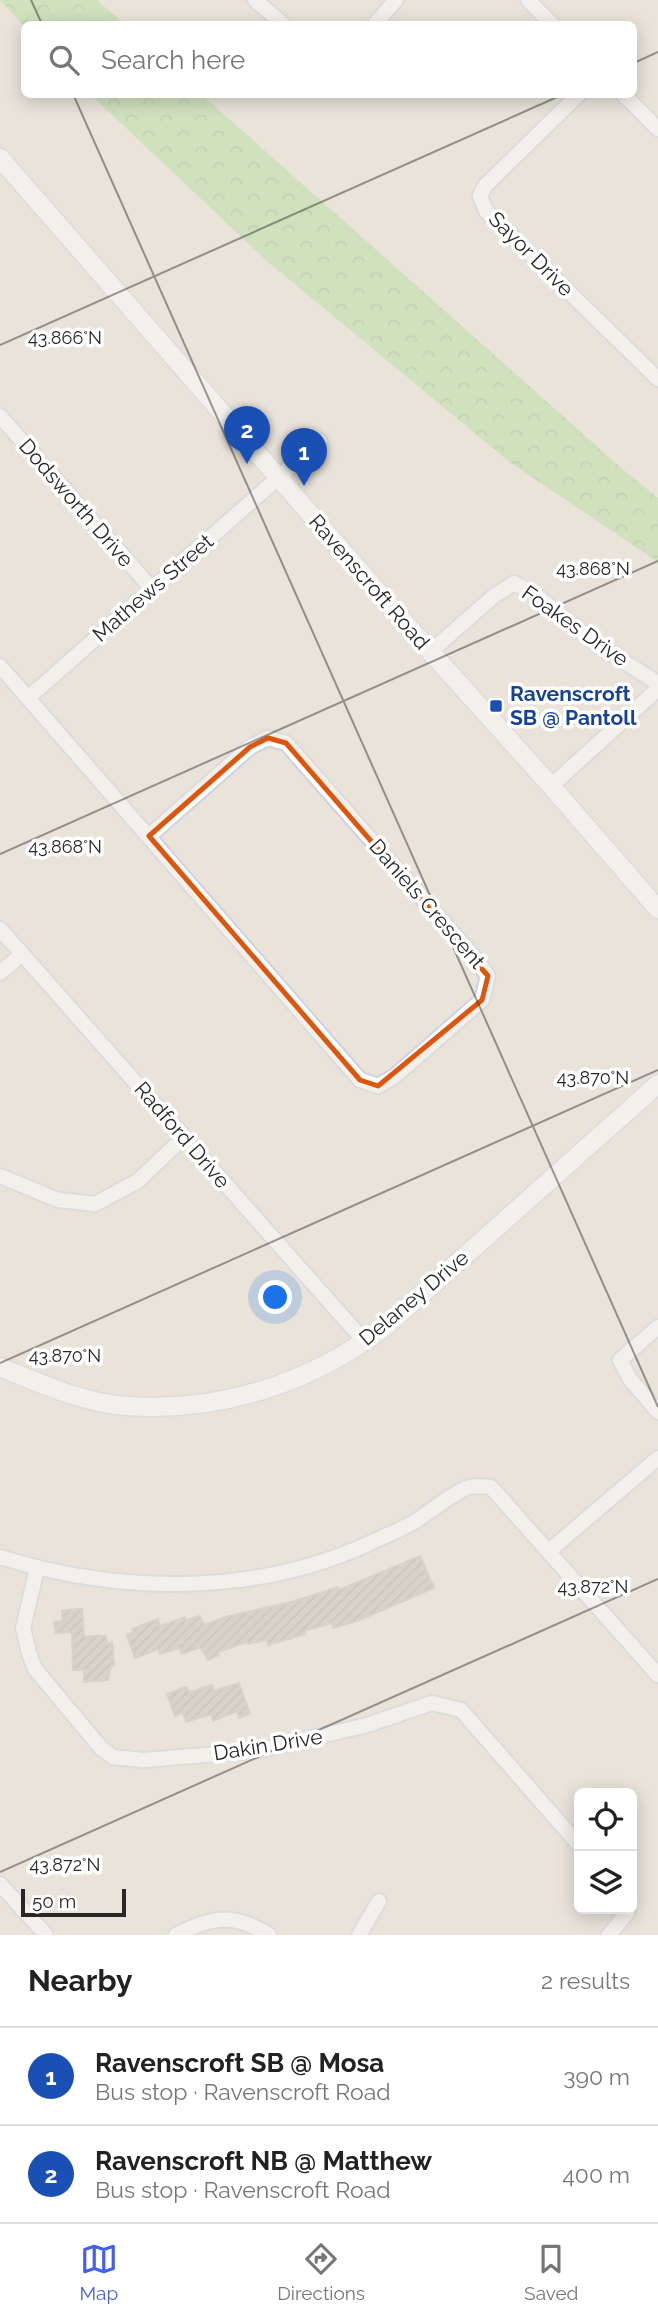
<!DOCTYPE html>
<html lang="en">
<head>
<meta charset="utf-8">
<style>
	:root { --surface:#fff; --page:#f6f6f6; --text:#222; --muted:#767676; --line:#e0e0e0; --accent:#435fed }
	body { margin:0; font-family:Raleway,sans-serif; background:var(--page); color:var(--text) }
	.controls { position:absolute; right:21px; bottom:21px; display:grid; overflow:hidden; border-radius:10px; box-shadow:0 4px 18px #0003 }
	.controls button { width:63px; height:63px; display:grid; place-items:center; padding:0; border:0; border-bottom:2px solid var(--line); background:var(--surface); color:var(--text); font:35px sans-serif }
	.scale { position:absolute; left:21px; bottom:18px; width:105px; box-sizing:border-box; padding-left:7px; border:4px solid #272727; border-top:0; font-size:19px; line-height:24px; white-space:nowrap; color:#272727; -webkit-text-stroke:5px #fff; paint-order:stroke }
	.you { position:absolute; left:276px; top:1298px; width:24px; height:24px; margin:-18px; border:5px solid #fff; border-radius:50%; background:#1a73e8; box-shadow:0 0 0 10px #1a73e833 }
	.badge { display:grid; place-items:center; width:46px; height:46px; border-radius:50%; background:var(--accent); color:#fff; font-size:23px; font-weight:700 }
	.pin { position:absolute; translate:-50% -58px; filter:drop-shadow(0 2px 4px #0008) }
	.pin::after { content:''; position:absolute; top:37px; width:24px; height:21px; background:inherit; clip-path:polygon(0 0,100% 0,50% 100%) }
	.list { margin:0; padding:0; list-style:none }
	h2 { display:flex; justify-content:space-between; align-items:center; height:91px; margin:0; padding:0 28px; font-size:30px }
	h2 small { font-size:23px; font-weight:400; color:var(--muted) }
	.list li { display:grid; grid-template-columns:46px 1fr auto; gap:21px; align-items:center; box-sizing:border-box; height:98px; padding:0 28px; border-top:2px solid var(--line) }
	.list b { display:block; font-size:26px; white-space:nowrap }
	.list p { margin:0; font-size:23px; white-space:nowrap; color:var(--muted) }
	.list em { font-size:23px; font-style:normal; color:var(--muted) }
	.icon { flex:none; width:38px; height:38px; fill:none; stroke:currentColor; stroke-width:2; stroke-linecap:round; stroke-linejoin:round }
	.map { position:relative; flex:none; width:658px; height:1935px; overflow:hidden }
	.search { position:absolute; background:var(--surface); box-shadow:0 4px 18px #0003; left:21px; right:21px; top:21px; height:77px; display:flex; align-items:center; gap:18px; box-sizing:border-box; padding:0 24px; border-radius:10px; color:var(--muted); font-size:26px }
	.sheet { height:287px; background:var(--surface) }
	nav { display:flex; justify-content:space-around; align-items:center; box-sizing:border-box; height:98px; border-top:2px solid var(--line); background:var(--surface); font-size:19px; color:var(--muted) }
	nav a { display:grid; justify-items:center; gap:4px }
	nav .on { color:var(--accent) }
	.map>svg:first-child { display:block }
</style>
</head>
<body>
<div class="map">
<svg width="658" height="1935" viewBox="0 0 658 1935">
	<defs>
		<pattern id="forest-crowns" width="20" height="18" patternUnits="userSpaceOnUse" patternTransform="scale(1.75)"><rect width="20" height="18" fill="#afdd99"/><path d="M2 6a3 3 0 1 1 6 0M12 15a3 3 0 1 1 6 0" fill="none" stroke="#97be84"/></pattern>
		<pattern id="building-hatch" width="6" height="6" patternUnits="userSpaceOnUse" patternTransform="scale(1.75)"><rect width="6" height="6" fill="#c1bdb6"/><path d="M-1 1l2-2M0 6l6-6M5 7l2-2" fill="none" stroke="#a6a29c"/></pattern>
	</defs>
	<rect width="100%" height="100%" fill="#e9e3da"/>
	<g fill="url(#forest-crowns)">
		<path d="M0,0H97L124,24L24,26Z"/>
		<path d="M91,95H202L620,467L658,498V562L511,463L268,262Z"/>
	</g>
	<g fill="url(#building-hatch)" stroke="#c4bfb4" stroke-width="2">
		<path d="M420,1556L434,1588L357,1621L333,1628L332,1623L304,1631L305,1634L268,1645L267,1640L248,1644L247,1642L218,1652L219,1655L208,1660L200,1647L182,1654L179,1648L160,1654L158,1649L135,1658L127,1635L134,1632L132,1629L158,1619L160,1626L185,1617L186,1620L200,1616L204,1625L225,1617L295,1601L338,1587L339,1590Z"/>
		<path d="M82,1609L84,1636H106L107,1644L112,1642L114,1665L111,1666L108,1680L84,1682V1670H73L72,1632L56,1633L54,1622L63,1621L62,1610Z"/>
		<path d="M239,1683L250,1714L239,1718L237,1711L213,1721L211,1714L186,1722L183,1712L175,1716L167,1694L186,1687L189,1692L212,1685L214,1691Z"/>
	</g>
	<g fill="none" stroke-linecap="round" stroke-linejoin="round">
		<g stroke="#cfd2e0" stroke-width="18">
			<g id="minor">
				<path d="M255,0L283,24"/>
				<path d="M528,0L552,24"/>
				<path d="M375,24L396,0"/>
				<path d="M579,94L485,186L480,196L486,211L658,379"/>
				<path d="M623,94L658,129"/>
				<path d="M0,416L152,589"/>
				<path d="M430,652L494,596L514,583L536,595L599,646L658,683"/>
				<path d="M0,666L360,1080L378,1086L395,1076L482,1000L488,976L467,949L286,743L268,738L250,747L149,836"/>
				<path d="M28,698L320,441"/>
				<path d="M551,786L658,689"/>
				<path d="M0,929L365,1342"/>
				<path d="M0,973L22,954"/>
				<path d="M0,1176L58,1200L95,1204L138,1181L184,1137"/>
				<path d="M658,1327L620,1360L630,1379L658,1412"/>
				<path d="M549,1551L658,1458"/>
				<path d="M0,1557C119,1594 253,1596 368,1544C384,1536 401,1530 416,1521C428,1513 457,1490 469,1487C476,1485 484,1487 491,1487L658,1675"/>
				<path d="M37,1569L23,1628L29,1653L35,1669L101,1748L113,1757L144,1760L256,1751L367,1725L432,1703L461,1710L579,1845"/>
				<path d="M0,1884L46,1935"/>
				<path d="M176,1935C212,1916 234,1913 269,1935"/>
				<path d="M359,1935L379,1901"/>
				<path d="M609,1935L627,1913L626,1909"/>
			</g>
		</g>
		<g stroke="#cfd2e0" stroke-width="21">
			<g id="tertiary">
				<path d="M0,158L428,649L551,786L658,909"/>
				<path d="M0,1367C37,1382 76,1400 116,1405C213,1415 309,1385 386,1326L658,1084"/>
			</g>
		</g>
		<use href="#minor" stroke="#fff" stroke-width="14"/>
		<use href="#tertiary" stroke="#fff" stroke-width="18"/>
	</g>
	<path d="M0 0H658V1935H0ZM268,738L286,743L488,976L482,1000L378,1086L360,1080L149,836L250,747Z" fill="#e9e3da" fill-opacity=".55" fill-rule="evenodd"/>
	<path fill="none" stroke="#de560d" stroke-width="5" stroke-linejoin="round" d="M268,738L286,743L488,976L482,1000L378,1086L360,1080L149,836L250,747Z"/>
	<path fill="none" stroke="#272727" stroke-width="2" stroke-opacity="0.45" d="M31,0L42,24M634,63L658,52M73,94L658,1407M0,345L564,94M0,854L658,561M0,1363L658,1070M0,1872L658,1579"/>
	<rect fill="#1a4fb4" stroke="#fff" stroke-width="2.5" x="489" y="699" width="14" height="14" rx="3.5"/>
	<g text-anchor="middle" stroke-width="7" stroke-linejoin="round" paint-order="stroke">
		<g font-size="21" fill="#272727" stroke="#fff">
			<text transform="translate(531 254) rotate(45)" y="7">Sayor Drive</text>
			<text transform="translate(76 503) rotate(49)" y="7">Dodsworth Drive</text>
			<text transform="translate(369 582) rotate(49)" y="7">Ravenscroft Road</text>
			<text transform="translate(153 588) rotate(-41)" y="7">Mathews Street</text>
			<text transform="translate(575 626) rotate(35)" y="7">Foakes Drive</text>
			<text transform="translate(427 904) rotate(49)" y="7">Daniels Crescent</text>
			<text transform="translate(182 1135) rotate(49)" y="7">Radford Drive</text>
			<text transform="translate(414 1298) rotate(-40)" y="7">Delaney Drive</text>
			<text transform="translate(268 1745) rotate(-9)" y="7">Dakin Drive</text>
		</g>
		<g font-size="21" font-weight="bold" fill="#164399" stroke="#fff" text-anchor="start">
			<text x="510" y="701">Ravenscroft<tspan x="510" dy="24">SB @ Pantoll</tspan></text>
		</g>
	</g>
	<g font-size="18" text-anchor="middle" fill="#272727" stroke="#fff" stroke-width="7" stroke-linejoin="round" paint-order="stroke">
		<text x="65" y="344">43.866°N</text>
		<text x="593" y="575">43.868°N</text>
		<text x="65" y="853">43.868°N</text>
		<text x="593" y="1084">43.870°N</text>
		<text x="65" y="1362">43.870°N</text>
		<text x="593" y="1593">43.872°N</text>
		<text x="65" y="1871">43.872°N</text>
	</g>
</svg>
<div class="controls">
<button><svg class="icon" aria-label="locate" viewBox="0 0 24 24"><circle cx="12" cy="12" r="6"/><path d="M12 2v4M12 18v4M2 12h4M18 12h4"/></svg></button>
<button><svg class="icon" aria-label="layers" viewBox="0 0 24 24"><path d="M12 4l9 5-9 5-9-5zM3 14l9 5 9-5"/></svg></button>
</div>
<div class="scale">50 m</div>
<div class="you"></div>
<div class="pin badge" style="left:304px;top:486px;background:#1a4fb4">1</div>
<div class="pin badge" style="left:247px;top:464px;background:#1a4fb4">2</div>
<div class="search"><svg class="icon" aria-label="search" viewBox="0 0 24 24"><circle cx="10" cy="10" r="6"/><path d="M15 15l6 6"/></svg>Search here</div>
</div>
<section class="sheet">
<h2>Nearby<small>2 results</small></h2>
<ul class="list">
<li><span class="badge" style="background:#1a4fb4">1</span><div><b>Ravenscroft SB @ Mosa</b><p>Bus stop · Ravenscroft Road</p></div><em>390 m</em></li>
<li><span class="badge" style="background:#1a4fb4">2</span><div><b>Ravenscroft NB @ Matthew</b><p>Bus stop · Ravenscroft Road</p></div><em>400 m</em></li>
</ul>
</section>
<nav>
<a class="on"><svg class="icon" aria-label="map" viewBox="0 0 24 24"><path d="M3 6l6-2 6 2 6-2v14l-6 2-6-2-6 2zM9 4v14M15 6v14"/></svg>Map</a>
<a><svg class="icon" aria-label="directions" viewBox="0 0 24 24"><path d="M12 3l9 9-9 9-9-9zM9 14v-3h6M13 9l2 2-2 2"/></svg>Directions</a>
<a><svg class="icon" aria-label="saved" viewBox="0 0 24 24"><path d="M7 4h10v16l-5-4-5 4z"/></svg>Saved</a>
</nav>
</body>
</html>
